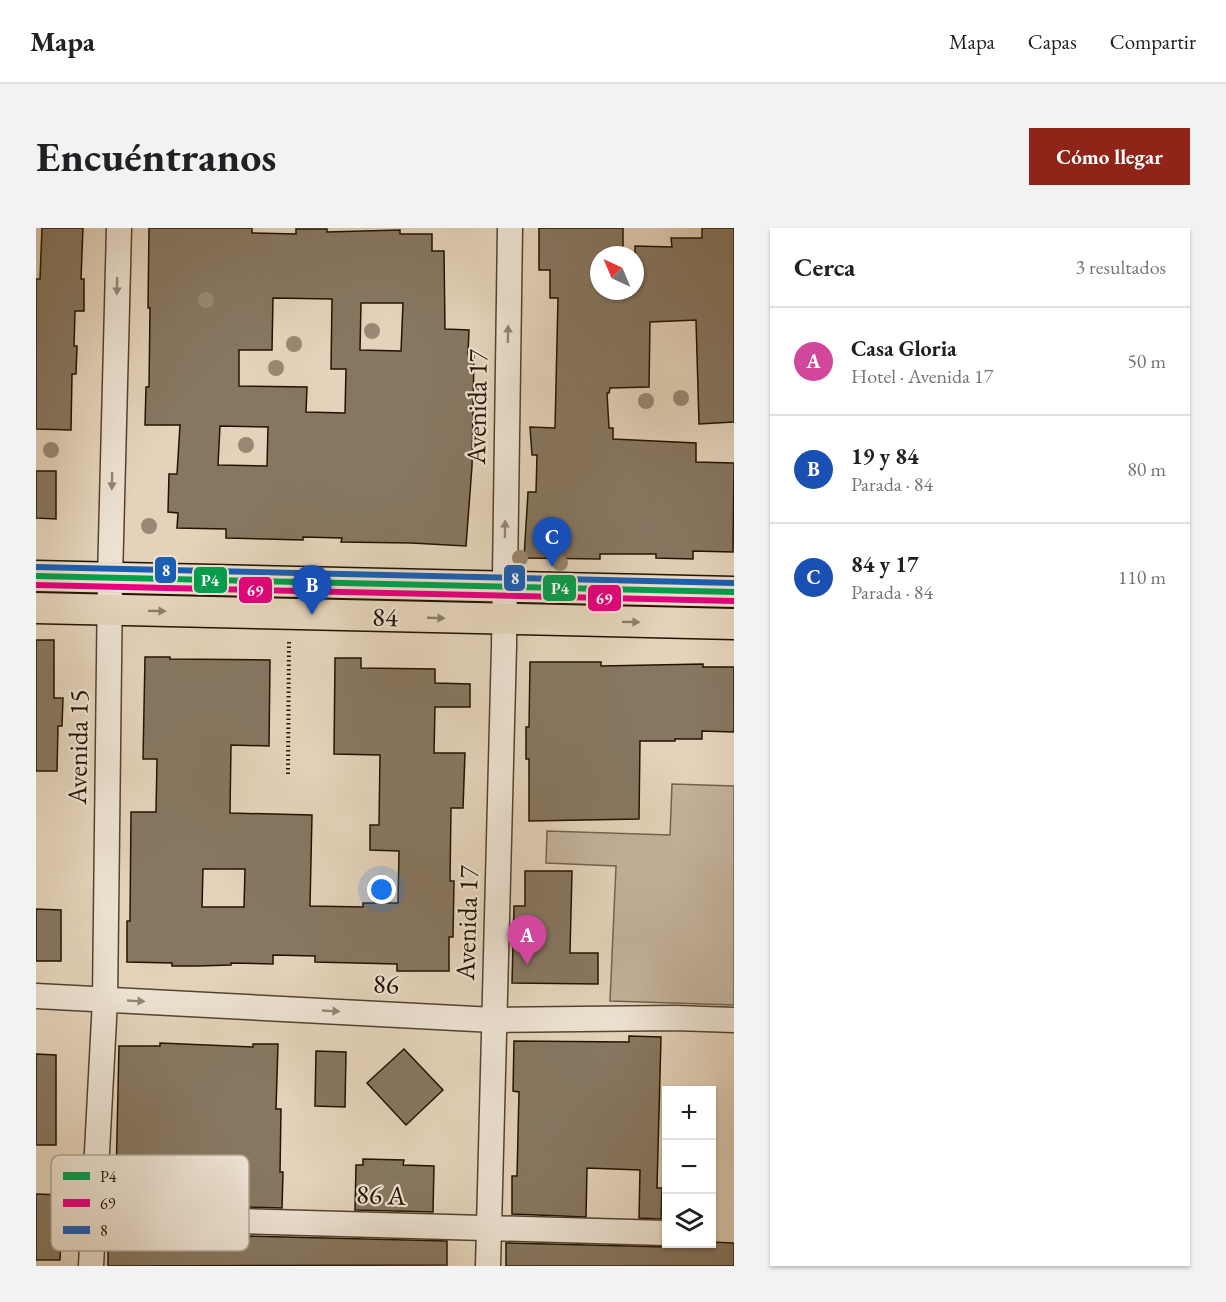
<!DOCTYPE html>
<html lang="es">
<head>
<meta charset="utf-8">
<style>
	:root { --surface:#fff; --page:#f2f2f2; --text:#202124; --muted:#757577; --line:#e0e0e0; --accent:#8f2418 }
	body { margin:0; font-family:"EB Garamond",serif; background:var(--page); color:var(--text) }
	.controls { position:absolute; right:18px; bottom:18px; display:grid; overflow:hidden; border-radius:0px; box-shadow:0 2px 4px #0004 }
	.controls button { width:54px; height:54px; display:grid; place-items:center; padding:0; border:0; border-bottom:2px solid var(--line); background:var(--surface); color:var(--text); font:30px sans-serif }
	.compass { position:absolute; left:554px; top:18px; width:54px; height:54px; border-radius:50%; background:var(--surface); box-shadow:0 2px 4px #0004; rotate:316deg }
	.you { position:absolute; left:346px; top:662px; width:21px; height:21px; margin:-15px; border:4px solid #fff; border-radius:50%; background:#1a73e8; box-shadow:0 0 0 9px #1a73e833 }
	.badge { display:grid; place-items:center; width:39px; height:39px; border-radius:50%; background:var(--accent); color:#fff; font-size:20px; font-weight:700 }
	.pin { position:absolute; translate:-50% -50px; filter:drop-shadow(0 2px 3px #0008) }
	.pin::after { content:''; position:absolute; top:32px; width:21px; height:18px; background:inherit; clip-path:polygon(0 0,100% 0,50% 100%) }
	.list { margin:0; padding:0; list-style:none }
	h2 { display:flex; justify-content:space-between; align-items:center; height:78px; margin:0; padding:0 24px; font-size:26px }
	h2 small { font-size:20px; font-weight:400; color:var(--muted) }
	.list li { display:grid; grid-template-columns:39px 1fr auto; gap:18px; align-items:center; box-sizing:border-box; height:108px; padding:0 24px; border-top:2px solid var(--line) }
	.list b { display:block; font-size:22px; white-space:nowrap }
	.list p { margin:0; font-size:20px; white-space:nowrap; color:var(--muted) }
	.list em { font-size:20px; font-style:normal; color:var(--muted) }
	.icon { flex:none; width:33px; height:33px; fill:none; stroke:currentColor; stroke-width:2; stroke-linecap:round; stroke-linejoin:round }
	.map { position:relative; flex:none; width:698px; height:1038px; overflow:hidden; border-radius:0px }
	header { display:flex; align-items:center; gap:36px; box-sizing:border-box; height:84px; padding:0 30px; background:var(--surface); border-bottom:2px solid var(--line) }
	header strong { font-size:28px }
	nav { display:flex; gap:33px; margin-inline-start:auto; font-size:21px }
	.intro { display:flex; align-items:center; justify-content:space-between; box-sizing:border-box; height:144px; padding:0 36px }
	h1 { margin:0; font-size:42px }
	.button { padding:15px 27px; border-radius:0px; background:var(--accent); color:#fff; font-size:21px; font-weight:700 }
	main { display:flex; gap:36px; padding:0 36px }
	aside { flex:1; background:var(--surface); border-radius:0px; box-shadow:0 2px 4px #0004 }
	.map>svg:first-child { display:block }
</style>
</head>
<body>
<header>
<strong>Mapa</strong>
<nav><a>Mapa</a><a>Capas</a><a>Compartir</a></nav>
</header>
<div class="intro"><h1>Encuéntranos</h1><a class="button">Cómo llegar</a></div>
<main>
<div class="map">
<svg width="698" height="1038" viewBox="0 0 698 1038">
	<rect width="100%" height="100%" fill="#e4d3ba"/>
	<filter id="stains"><feTurbulence type="fractalNoise" baseFrequency=".00333" numOctaves="4"/><feColorMatrix values="0 0 0 0 .2 0 0 0 0 .09 0 0 0 0 .02 0 0 0 .5 -.17"/></filter>
	<radialGradient id="worn" r=".72"><stop offset=".6" stop-color="#630" stop-opacity="0"/><stop offset="1" stop-color="#630" stop-opacity=".3"/></radialGradient>
	<g fill="#c3b29b" stroke="#73624e" stroke-width="1.5">
		<path d="M92,362L447,371V378L92,369Z"/>
		<path d="M466,372L698,377V384L466,378Z"/>
		<path d="M636,556L698,558V777L574,773L580,638L510,635L511,603L634,607Z"/>
	</g>
	<g fill="#877761" stroke="#231301" stroke-width="1.5" fill-rule="evenodd">
		<path d="M6,0H47L45,51H48V83H39L38,118H41L40,146H36L35,202L0,201V51H4Z"/>
		<path d="M113,0H216V5L260,6V1H291V4L364,2V6H396V23H408L409,101L433,102L432,126H438L436,238L430,318L375,315L305,314L306,310L267,309V312L190,310V301L141,300L142,285L132,284L133,246H141L144,197H109L110,159H113L114,80H112ZM237,70L296,71L295,141H310L309,185L270,184L271,159L203,158V122H236ZM325,75H367L365,123L324,122ZM184,198L232,199L231,238L182,237Z"/>
		<path d="M503,0H587V27H563V63H599V18L636,19L635,10H666V0H698V194L663,196L660,92L614,94L613,159L574,160L573,165H571L573,200H577V211L660,215V234L698,235L697,324L657,323V331L620,330V326H564V331L488,330L492,264H500L501,227H496L494,199L519,200L522,70H514V42H503Z"/>
		<path d="M0,243H20V291L0,290Z"/>
		<path d="M0,412H18V470H27L26,498H22L21,543H0Z"/>
		<path d="M109,429H134V431L234,432L233,518L195,517L194,585L276,587L274,678L327,679V675H362L363,623L334,622V597H343L344,527L298,526L299,430H325V440L399,441V455L434,456V479H399L398,525H429L427,580H415L414,653H418L417,709H413V743H361V736L279,734V728L237,727V736L195,735V737L161,738H136V735L91,734V693H94L95,584H120L121,531H107ZM167,641H209L208,679H166Z"/>
		<path d="M494,434H565V438L667,436V439H698V504L666,503V511H639V513H604L603,591L493,593V531H490V499H493Z"/>
		<path d="M489,643H536L534,725H562V756L476,755L478,678H489Z"/>
		<path d="M0,681L25,682V733H0Z"/>
		<path d="M593,808L625,809L621,960H626L625,991L603,990L604,942L551,940L550,989L476,986V948H481L483,864L477,863L478,813L593,814Z"/>
		<path d="M124,815L217,819V816H242L240,881H245L244,944H247L246,980L212,979V975L176,974V978L74,975L75,952H80L83,818H124Z"/>
		<path d="M368,821L407,862L370,897L331,855Z"/>
		<path d="M280,823L310,824L309,879L279,878Z"/>
		<path d="M0,826L20,827V917H0Z"/>
		<path d="M327,931L368,932L367,937L398,938L397,984L319,982L320,937H327Z"/>
		<path d="M0,966L27,967L24,1032H0Z"/>
		<path d="M72,1004L176,1007V1013L211,1014V1008L411,1013V1037L72,1038Z"/>
		<path d="M675,1014L698,1015V1038H470V1015L630,1019L639,1016Z"/>
	</g>
	<g fill="none" stroke-linecap="round" stroke-linejoin="round">
		<g stroke="#53432f" stroke-width="27">
			<g id="minor">
				<path d="M0,768L458,792L640,790L698,792"/>
				<path d="M58,989L630,1005"/>
				<path d="M55,1038L69,772L74,351L83,0"/>
				<path d="M452,1038L468,418L474,0"/>
			</g>
		</g>
		<g stroke="#231301" stroke-width="33">
			<g id="major">
				<path d="M0,348L698,364"/>
				<path d="M0,380L698,396"/>
			</g>
		</g>
		<path stroke="#231301" stroke-width="4" stroke-dasharray="1.5 3" stroke-linecap="butt" d="M252,546L253,412"/>
		<use href="#minor" stroke="#ede2d2" stroke-width="24"/>
		<use href="#major" stroke="#e4d3ba" stroke-width="30"/>
		<g stroke="#ede2d2" stroke-width="10">
			<path id="bus-1" d="M0,348L698,364"/>
		</g>
		<g stroke="#ede2d2" stroke-width="10">
			<path id="bus-2" d="M0,357L698,373"/>
		</g>
		<g stroke="#ede2d2" stroke-width="10">
			<path id="bus-3" d="M0,339L698,355"/>
		</g>
		<use href="#bus-1" stroke="#029f4d" stroke-width="6"/>
		<use href="#bus-2" stroke="#e5007d" stroke-width="6"/>
		<use href="#bus-3" stroke="#1a5fb4" stroke-width="6"/>
	</g>
	<g fill="#998872">
		<circle cx="170" cy="72" r="8"/>
		<circle cx="336" cy="103" r="8"/>
		<circle cx="258" cy="116" r="8"/>
		<circle cx="240" cy="140" r="8"/>
		<circle cx="645" cy="170" r="8"/>
		<circle cx="610" cy="173" r="8"/>
		<circle cx="210" cy="217" r="8"/>
		<circle cx="15" cy="222" r="8"/>
		<circle cx="113" cy="298" r="8"/>
		<circle cx="484" cy="330" r="8"/>
		<circle cx="524" cy="335" r="8"/>
	</g>
	<defs><path id="oneway-solid" d="M-6-.8H1V-3.2L6.5 0L1 3.2V.8H-6Z" transform="scale(1.5)"/></defs>
	<g fill="#928574">
		<use href="#oneway-solid" transform="translate(81 58) rotate(91)"/>
		<use href="#oneway-solid" transform="translate(472 106) rotate(-89)"/>
		<use href="#oneway-solid" transform="translate(76 253) rotate(91)"/>
		<use href="#oneway-solid" transform="translate(469 301) rotate(-89)"/>
		<use href="#oneway-solid" transform="translate(100 773) rotate(3)"/>
		<use href="#oneway-solid" transform="translate(295 783) rotate(3)"/>
	</g>
	<g fill="#8d7d67">
		<use href="#oneway-solid" transform="translate(121 383) rotate(1)"/>
		<use href="#oneway-solid" transform="translate(400 390) rotate(2)"/>
		<use href="#oneway-solid" transform="translate(595 394) rotate(1)"/>
	</g>
	<g text-anchor="middle" stroke-width="4.5" stroke-linejoin="round" paint-order="stroke">
		<g font-size="27" fill="#231301" stroke="#ede2d2">
			<text transform="translate(441 179) rotate(-89)" y="9">Avenida 17</text>
			<text transform="translate(349 389) rotate(2)" y="9">84</text>
			<text transform="translate(42 519) rotate(-89)" y="9">Avenida 15</text>
			<text transform="translate(431 695) rotate(-88)" y="9">Avenida 17</text>
			<text transform="translate(350 756) rotate(3)" y="9">86</text>
			<text transform="translate(345 967) rotate(2)" y="9">86 A</text>
		</g>
	</g>
	<rect x="15" y="927" width="198" height="96" rx="9" fill="#ede2d2" stroke="#b0a493" stroke-width="1.5"/>
	<rect x="27" y="944" width="27" height="8" fill="#029f4d"/>
	<rect x="27" y="971" width="27" height="8" fill="#e5007d"/>
	<rect x="27" y="998" width="27" height="8" fill="#1a5fb4"/>
	<g font-size="16" fill="#231301">
		<text x="64" y="954">P4</text>
		<text x="64" y="981">69</text>
		<text x="64" y="1008">8</text>
	</g>
	<g stroke="#ede2d2" stroke-width="2">
		<rect x="118" y="328" width="23" height="28" rx="6" fill="#1a5fb4"/>
		<rect x="467" y="336" width="23" height="28" rx="6" fill="#1a5fb4"/>
		<rect x="157" y="338" width="35" height="28" rx="6" fill="#029f4d"/>
		<rect x="506" y="346" width="35" height="28" rx="6" fill="#029f4d"/>
		<rect x="202" y="348" width="35" height="28" rx="6" fill="#e5007d"/>
		<rect x="551" y="356" width="35" height="28" rx="6" fill="#e5007d"/>
	</g>
	<g font-size="16" text-anchor="middle" font-weight="bold" fill="#fff">
		<text x="130" y="348">8</text>
		<text x="479" y="356">8</text>
		<text x="174" y="358">P4</text>
		<text x="524" y="366">P4</text>
		<text x="219" y="368">69</text>
		<text x="568" y="376">69</text>
	</g>
	<rect width="100%" height="100%" filter="url(#stains)"/>
	<rect width="100%" height="100%" fill="url(#worn)"/>
</svg>
<div class="controls">
<button>+</button>
<button>−</button>
<button><svg class="icon" aria-label="layers" viewBox="0 0 24 24"><path d="M12 4l9 5-9 5-9-5zM3 14l9 5 9-5"/></svg></button>
</div>
<svg class="compass" viewBox="-18 -18 36 36"><path d="M0-13l5 13h-10z" fill="#e53935"/><path d="M0 13l5-13h-10z" fill="#757577"/></svg>
<div class="you"></div>
<div class="pin badge" style="left:491px;top:737px;background:#d1479c">A</div>
<div class="pin badge" style="left:276px;top:387px;background:#1a4fb4">B</div>
<div class="pin badge" style="left:516px;top:339px;background:#1a4fb4">C</div>
</div>
<aside>
<h2>Cerca<small>3 resultados</small></h2>
<ul class="list">
<li><span class="badge" style="background:#d1479c">A</span><div><b>Casa Gloria</b><p>Hotel · Avenida 17</p></div><em>50 m</em></li>
<li><span class="badge" style="background:#1a4fb4">B</span><div><b>19 y 84</b><p>Parada · 84</p></div><em>80 m</em></li>
<li><span class="badge" style="background:#1a4fb4">C</span><div><b>84 y 17</b><p>Parada · 84</p></div><em>110 m</em></li>
</ul>
</aside>
</main>
</body>
</html>
